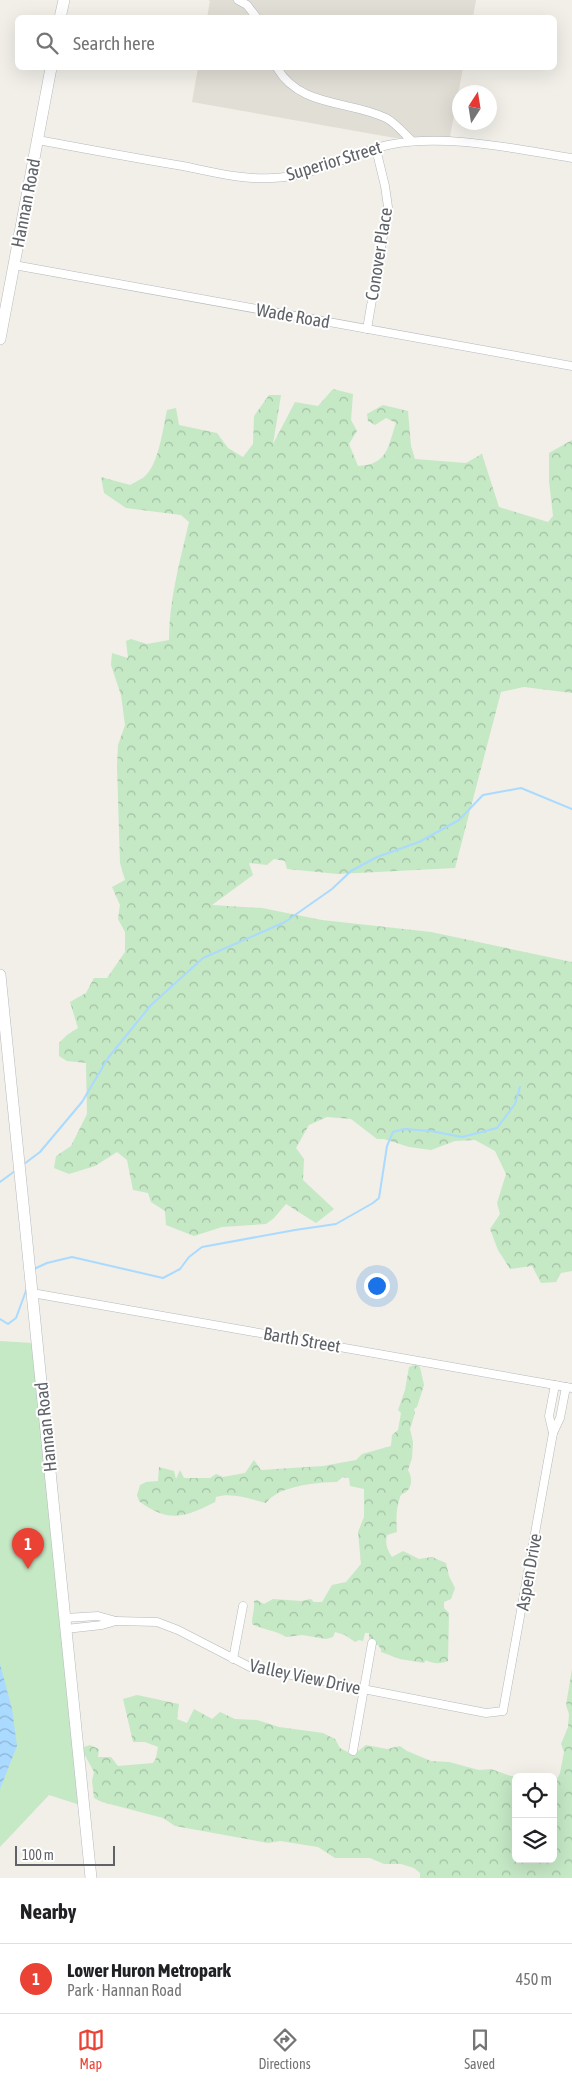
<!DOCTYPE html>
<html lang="en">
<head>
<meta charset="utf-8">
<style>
	:root { --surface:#fff; --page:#f2f2f2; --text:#202124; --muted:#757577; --line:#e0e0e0; --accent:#ea4335 }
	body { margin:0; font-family:"Asap Condensed",sans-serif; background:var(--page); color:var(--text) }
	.controls { position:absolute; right:15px; bottom:15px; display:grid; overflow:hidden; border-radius:8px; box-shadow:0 5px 20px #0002 }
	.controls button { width:45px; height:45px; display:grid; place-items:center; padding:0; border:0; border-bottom:1px solid var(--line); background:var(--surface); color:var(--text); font:25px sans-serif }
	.compass { position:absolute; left:452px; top:85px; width:45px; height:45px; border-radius:50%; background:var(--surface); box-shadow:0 5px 20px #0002; rotate:12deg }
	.scale { position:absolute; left:15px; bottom:12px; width:100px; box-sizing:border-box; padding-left:5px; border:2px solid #5f6368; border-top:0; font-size:14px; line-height:18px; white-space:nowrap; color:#5f6368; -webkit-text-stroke:4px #fff; paint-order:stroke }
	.you { position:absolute; left:376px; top:1285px; width:18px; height:18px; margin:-12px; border:4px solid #fff; border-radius:50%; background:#1a73e8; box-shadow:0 0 0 8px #1a73e833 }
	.badge { display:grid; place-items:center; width:32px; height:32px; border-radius:50%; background:var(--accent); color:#fff; font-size:16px; font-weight:700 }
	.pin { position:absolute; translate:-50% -41px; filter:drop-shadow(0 1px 2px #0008) }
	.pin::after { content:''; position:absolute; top:26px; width:18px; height:15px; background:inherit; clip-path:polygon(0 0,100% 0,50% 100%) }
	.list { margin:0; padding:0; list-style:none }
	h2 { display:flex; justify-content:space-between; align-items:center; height:65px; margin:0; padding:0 20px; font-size:21px }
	h2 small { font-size:16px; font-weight:400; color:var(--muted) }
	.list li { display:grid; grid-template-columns:32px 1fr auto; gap:15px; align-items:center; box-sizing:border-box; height:70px; padding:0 20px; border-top:1px solid var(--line) }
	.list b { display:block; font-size:19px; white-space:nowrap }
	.list p { margin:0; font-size:16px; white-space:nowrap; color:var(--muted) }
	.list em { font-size:16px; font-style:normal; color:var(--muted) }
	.icon { flex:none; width:28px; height:28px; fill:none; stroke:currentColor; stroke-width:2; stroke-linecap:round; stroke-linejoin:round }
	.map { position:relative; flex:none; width:572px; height:1878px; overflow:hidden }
	.search { position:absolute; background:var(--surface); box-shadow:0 5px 20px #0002; left:15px; right:15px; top:15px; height:55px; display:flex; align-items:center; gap:12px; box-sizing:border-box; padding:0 18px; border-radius:8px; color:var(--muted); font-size:19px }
	.sheet { height:135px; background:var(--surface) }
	nav { display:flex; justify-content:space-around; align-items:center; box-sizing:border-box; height:70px; border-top:1px solid var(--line); background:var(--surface); font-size:14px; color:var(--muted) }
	nav a { display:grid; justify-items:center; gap:2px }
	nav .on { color:var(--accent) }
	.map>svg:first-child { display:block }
</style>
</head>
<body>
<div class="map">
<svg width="572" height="1878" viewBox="0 0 572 1878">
	<defs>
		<pattern id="forest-crowns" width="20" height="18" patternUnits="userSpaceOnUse" patternTransform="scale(1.25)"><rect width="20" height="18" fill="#c5e8c5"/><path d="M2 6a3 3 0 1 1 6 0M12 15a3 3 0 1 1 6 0" fill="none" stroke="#a3c0a4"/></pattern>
		<pattern id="water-waves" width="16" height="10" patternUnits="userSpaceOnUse" patternTransform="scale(1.25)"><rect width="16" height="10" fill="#aadaff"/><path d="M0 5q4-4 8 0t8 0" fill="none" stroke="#8eb4d2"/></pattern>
	</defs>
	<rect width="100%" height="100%" fill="#f1efe8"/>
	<g fill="#e1ded6">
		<path d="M208,0H476L473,17L207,18L210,1Z"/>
		<path d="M198,68H463L450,137L395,138L192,102Z"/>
	</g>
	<g fill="url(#forest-crowns)">
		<path d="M333,389L353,394L351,420L357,431L349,444L358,466C388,465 388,446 396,423L386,418L375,425L368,421L367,414L383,405L408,411L411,446L415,459L466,463L482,454L499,507L548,522L553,516L549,481V453L572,440V693L524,687L501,692L455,868L338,874L287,869L285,861L274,859L267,865L249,863L253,875L212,905L262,908L322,920L431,932L572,962V1271L561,1273L556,1282L541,1283L532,1266L510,1269L498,1250L490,1229L500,1214L497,1203L506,1174L495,1151L475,1140L455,1141L431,1150L409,1147L384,1139H377L351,1119L327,1117L309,1125L296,1148L304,1159L303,1180L334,1209L316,1223L286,1204L274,1218L266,1224L222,1227L194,1236L166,1225L165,1211L151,1202L148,1193L133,1190L127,1160L117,1152L95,1166L69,1174L54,1168L56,1156L71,1146L87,1114L86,1063L67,1061L59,1056V1043L67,1035L78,1028L70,1002L86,993L94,978H107L125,952V932L118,919L120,905L112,887L125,880L120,863L117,766L118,745L125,725L121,695L111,665L112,653L128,658L126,641L131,639L147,644L169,640C169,600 180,561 189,522L181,515L126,508L104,493L101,477L130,485C135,482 140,480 144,477C159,465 163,428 167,410L176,408L179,425L217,433L228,448L243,457L253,444L254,416L269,395H281L273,444L295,402L318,406Z"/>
		<path d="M415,1365L420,1367L424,1385L417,1407L414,1409L415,1413L410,1429L413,1442L412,1458L408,1470C412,1477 413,1486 406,1492C403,1494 402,1493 400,1497C396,1509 396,1520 397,1532L387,1535C385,1543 387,1550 392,1557L403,1551L419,1559L432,1557L446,1563L449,1576L455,1588L451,1599L444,1602V1608L449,1613L448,1661C442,1664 432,1664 426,1660L424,1663L400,1659L381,1652V1649L378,1645H369V1633H365L363,1641L359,1640L355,1642L345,1635L335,1632L333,1637L326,1639L302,1635L286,1637C275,1630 263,1630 252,1624C252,1615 255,1609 254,1601L257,1600L264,1604L273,1599L301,1601L311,1599L314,1602H322L332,1585L346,1582L361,1564L358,1532L364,1517V1489L350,1486L349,1478L342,1477L337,1482C317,1482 278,1486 266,1503C251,1499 231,1492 216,1497L215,1502C184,1518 168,1523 139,1501L137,1495L140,1485L146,1482L158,1481L159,1467L174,1471L176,1479L180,1470L184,1478H210L216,1474L223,1477L245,1473L254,1460L261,1470L323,1466L356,1460L362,1454L391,1446L392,1435L398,1430L401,1413L398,1410L405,1390L409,1367Z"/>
		<path d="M572,1669V1878H420V1873L414,1868L401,1864H384L370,1858H335L318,1847L280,1841L268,1843L175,1826L163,1818L102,1802L94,1798L92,1781L94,1772L81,1748L90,1745L99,1749L98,1757H111L118,1766L153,1763L156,1758L158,1747L145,1742H133L123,1699L137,1695L179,1704L177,1719L187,1723L194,1709L212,1719L220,1712L235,1719L257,1720L279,1727L323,1733L335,1739L340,1748L353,1755L366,1745L387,1749L400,1746L407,1751L431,1761L449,1762L479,1770L491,1769L511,1776L520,1777H516V1859H553V1787L560,1773L564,1752L561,1744L568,1727L569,1714L566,1705Z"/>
	</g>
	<path fill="#c5e8c5" d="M0,1341L33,1343L79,1801L77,1804L49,1795L0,1847Z"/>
	<path fill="url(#water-waves)" d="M0,1664L12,1709L17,1746L0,1789Z"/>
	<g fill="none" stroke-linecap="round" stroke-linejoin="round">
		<g stroke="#aadaff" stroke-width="2">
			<path d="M24,1164L40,1152L82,1102L108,1058L151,1005L203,958L285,922L332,889L351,871L377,857L419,842L459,820L483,795L521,788L572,809"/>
			<path d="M0,1182L15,1171"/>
			<path d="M34,1269L47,1263L72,1257L163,1278L180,1269L189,1257L202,1247L295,1230L336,1224L373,1203L379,1198L387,1146L393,1132L404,1129L431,1131L462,1137L497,1128L515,1104L520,1087"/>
			<path d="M0,1319L8,1324L16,1318L27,1288"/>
		</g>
		<g stroke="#b5b8bc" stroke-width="9">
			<g id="street">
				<path d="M238,0L247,5L257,18"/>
				<path d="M277,68C301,108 349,100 386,118C396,123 404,134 412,141"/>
				<path d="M38,140C86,149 134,158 183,166C212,172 243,180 272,178C314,177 349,154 388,145C445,133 515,149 572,158"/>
				<path d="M14,265L572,366"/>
				<path d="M367,329L388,207L385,186L376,149"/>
				<path d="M32,1293L572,1388"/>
				<path d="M553,1433L549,1416L555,1385"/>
				<path d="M65,1618L98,1616L116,1621"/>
				<path d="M66,1629L102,1625L116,1621L157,1622L178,1630L250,1667L486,1713L503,1711L553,1433L560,1418L566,1387"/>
				<path d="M233,1659L243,1606"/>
				<path d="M353,1751L372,1643"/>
			</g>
		</g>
		<g stroke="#b6babf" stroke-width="12">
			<g id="secondary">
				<path d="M60,18L64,0"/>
				<path d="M0,339L51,68"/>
				<path d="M0,975L91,1878"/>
			</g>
		</g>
		<use href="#street" stroke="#fff" stroke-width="8"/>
		<use href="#secondary" stroke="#fff" stroke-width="11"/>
	</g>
	<g text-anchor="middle" stroke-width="4" stroke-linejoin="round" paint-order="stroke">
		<g font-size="18" fill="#5f6368" stroke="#fff">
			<text transform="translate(334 161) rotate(-17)" y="6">Superior Street</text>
			<text transform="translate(26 203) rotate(-79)" y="6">Hannan Road</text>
			<text transform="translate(379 254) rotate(-81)" y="6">Conover Place</text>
			<text transform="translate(293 316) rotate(10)" y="6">Wade Road</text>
			<text transform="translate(302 1340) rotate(10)" y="6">Barth Street</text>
			<text transform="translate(46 1427) rotate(-96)" y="6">Hannan Road</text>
			<text transform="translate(529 1572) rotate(-80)" y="6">Aspen Drive</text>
			<text transform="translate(305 1677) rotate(12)" y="6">Valley View Drive</text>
		</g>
	</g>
</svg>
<div class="controls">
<button><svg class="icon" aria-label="locate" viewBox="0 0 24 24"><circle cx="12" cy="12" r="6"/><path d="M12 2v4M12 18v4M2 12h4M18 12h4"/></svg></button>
<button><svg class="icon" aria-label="layers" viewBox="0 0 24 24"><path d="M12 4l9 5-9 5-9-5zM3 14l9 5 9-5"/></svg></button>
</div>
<svg class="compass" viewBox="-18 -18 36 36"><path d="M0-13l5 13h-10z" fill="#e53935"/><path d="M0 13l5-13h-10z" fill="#757577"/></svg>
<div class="scale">100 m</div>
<div class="you"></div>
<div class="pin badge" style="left:28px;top:1569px">1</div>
<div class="search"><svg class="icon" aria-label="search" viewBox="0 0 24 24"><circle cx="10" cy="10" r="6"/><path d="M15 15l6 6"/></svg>Search here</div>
</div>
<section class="sheet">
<h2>Nearby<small></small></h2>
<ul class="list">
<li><span class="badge">1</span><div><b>Lower Huron Metropark</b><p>Park · Hannan Road</p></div><em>450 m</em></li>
</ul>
</section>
<nav>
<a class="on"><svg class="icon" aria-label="map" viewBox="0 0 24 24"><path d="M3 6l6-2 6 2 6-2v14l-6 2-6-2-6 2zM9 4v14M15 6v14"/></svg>Map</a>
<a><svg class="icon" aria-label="directions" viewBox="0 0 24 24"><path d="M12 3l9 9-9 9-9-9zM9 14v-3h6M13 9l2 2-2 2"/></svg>Directions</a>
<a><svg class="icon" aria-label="saved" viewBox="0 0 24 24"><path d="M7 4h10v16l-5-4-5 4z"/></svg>Saved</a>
</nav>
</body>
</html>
